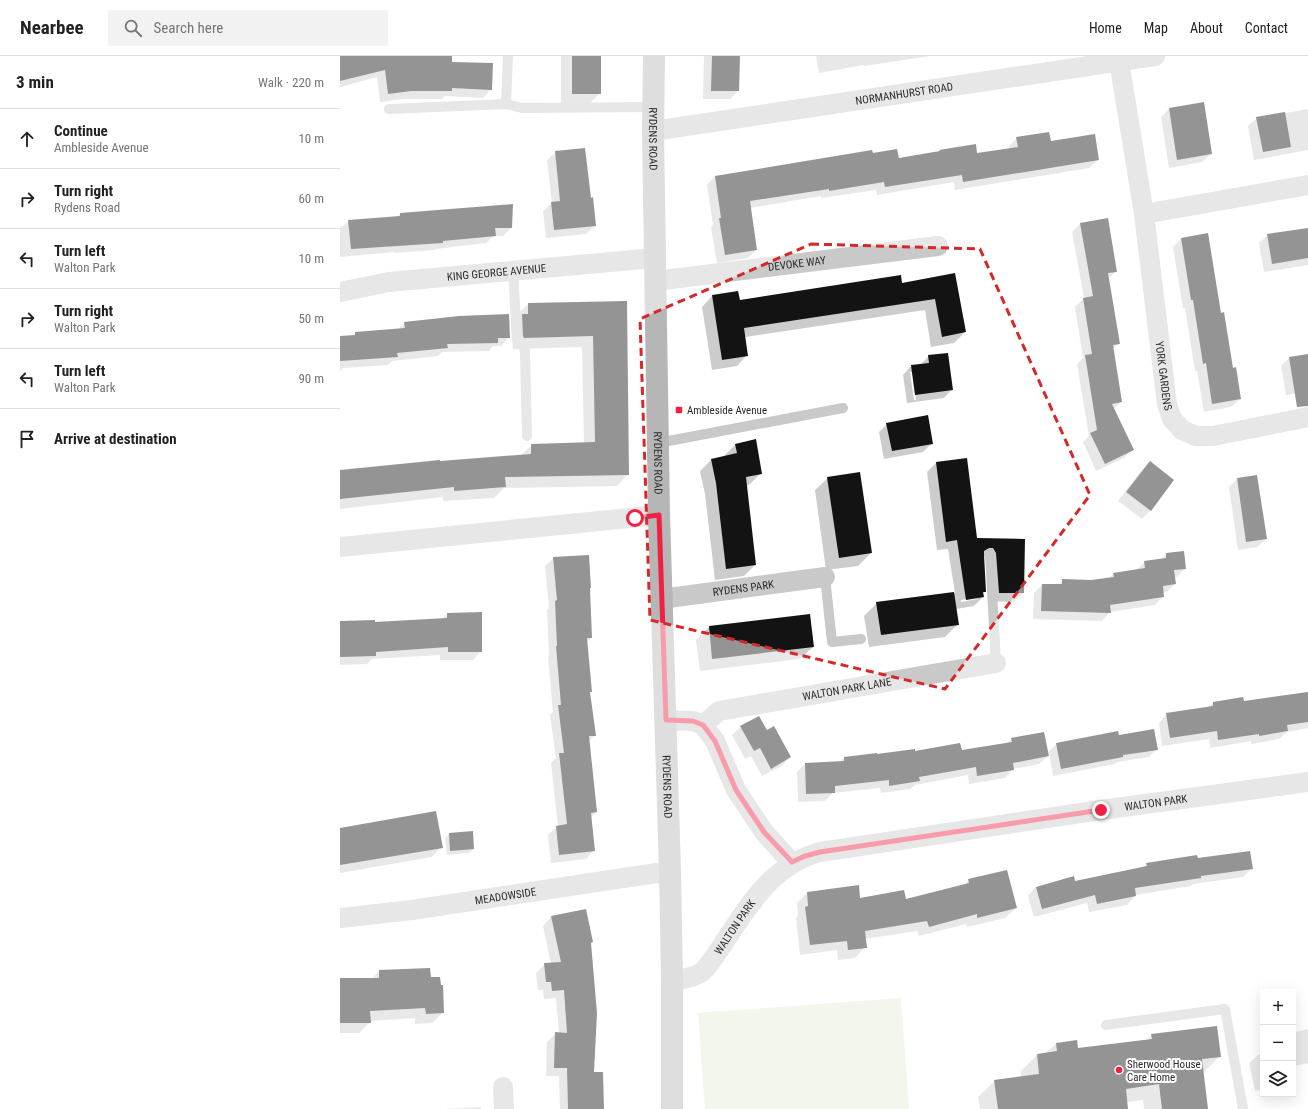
<!DOCTYPE html>
<html lang="en">
<head>
<meta charset="utf-8">
<style>
	:root { --surface:#fff; --page:#f2f2f2; --text:#222; --muted:#767676; --line:#e0e0e0 }
	body { margin:0; font-family:"Roboto Condensed",sans-serif; background:var(--page); color:var(--text) }
	.controls { position:absolute; right:12px; bottom:12px; display:grid; overflow:hidden; border-radius:0px; box-shadow:0 4px 16px #0002 }
	.controls button { width:36px; height:36px; display:grid; place-items:center; padding:0; border:0; border-bottom:1px solid var(--line); background:var(--surface); color:var(--text); font:20px sans-serif }
	.stop { position:absolute; width:12px; height:12px; margin:-9px; border:3px solid #f02244; border-radius:50%; background:#fff }
	.stop.end { background:#f02244; border-color:#fff; box-shadow:0 1px 4px #0008 }
	.list { margin:0; padding:0; list-style:none }
	h2 { display:flex; justify-content:space-between; align-items:center; height:52px; margin:0; padding:0 16px; font-size:17px }
	h2 small { font-size:13px; font-weight:400; color:var(--muted) }
	.list li { display:grid; grid-template-columns:26px 1fr auto; gap:12px; align-items:center; box-sizing:border-box; height:60px; padding:0 16px; border-top:1px solid var(--line) }
	.list b { display:block; font-size:15px; white-space:nowrap }
	.list p { margin:0; font-size:13px; white-space:nowrap; color:var(--muted) }
	.list em { font-size:13px; font-style:normal; color:var(--muted) }
	.icon { flex:none; width:22px; height:22px; fill:none; stroke:currentColor; stroke-width:2; stroke-linecap:round; stroke-linejoin:round }
	.map { position:relative; flex:none; width:968px; height:1053px; overflow:hidden }
	header { display:flex; align-items:center; gap:24px; box-sizing:border-box; height:56px; padding:0 20px; background:var(--surface); border-bottom:1px solid var(--line) }
	header strong { font-size:19px }
	nav { display:flex; gap:22px; margin-inline-start:auto; font-size:14px }
	.search { width:280px; height:36px; background:var(--page); display:flex; align-items:center; gap:10px; box-sizing:border-box; padding:0 14px; border-radius:0px; color:var(--muted); font-size:15px }
	main { display:flex }
	aside { flex:1; background:var(--surface) }
	.map>svg:first-child { display:block }
</style>
</head>
<body>
<header>
<strong>Nearbee</strong>
<div class="search"><svg class="icon" aria-label="search" viewBox="0 0 24 24"><circle cx="10" cy="10" r="6"/><path d="M15 15l6 6"/></svg>Search here</div>
<nav><a>Home</a><a>Map</a><a>About</a><a>Contact</a></nav>
</header>
<main>
<aside>
<h2>3 min<small>Walk · 220 m</small></h2>
<ul class="list">
<li><svg class="icon" aria-label="ahead" viewBox="0 0 24 24"><path d="M12 20V5M6 11l6-6 6 6"/></svg><div><b>Continue</b><p>Ambleside Avenue</p></div><em>10 m</em></li>
<li><svg class="icon" aria-label="right" viewBox="0 0 24 24"><path d="M7 20v-9h11M14 6l5 5-5 5"/></svg><div><b>Turn right</b><p>Rydens Road</p></div><em>60 m</em></li>
<li><svg class="icon" aria-label="left" viewBox="0 0 24 24"><path d="M17 20v-9H6M10 6l-5 5 5 5"/></svg><div><b>Turn left</b><p>Walton Park</p></div><em>10 m</em></li>
<li><svg class="icon" aria-label="right" viewBox="0 0 24 24"><path d="M7 20v-9h11M14 6l5 5-5 5"/></svg><div><b>Turn right</b><p>Walton Park</p></div><em>50 m</em></li>
<li><svg class="icon" aria-label="left" viewBox="0 0 24 24"><path d="M17 20v-9H6M10 6l-5 5 5 5"/></svg><div><b>Turn left</b><p>Walton Park</p></div><em>90 m</em></li>
<li><svg class="icon" aria-label="arrive" viewBox="0 0 24 24"><path d="M6 21V4h12l-3 4 3 4H6"/></svg><div><b>Arrive at destination</b></div></li>
</ul>
</aside>
<div class="map">
<svg width="968" height="1053" viewBox="0 0 968 1053">
	<rect width="100%" height="100%" fill="#fff"/>
	<path fill="#e4ebd8" d="M561,942L569,1053H365L358,957Z"/>
	<g fill="#0003" fill-rule="evenodd">
		<path d="M0,0H111V7L151,33L143,42L105,40L102,43H62L40,46L37,21L0,31Z"/>
		<path d="M221,0H260V37L248,49L221,48Z"/>
		<path d="M364,0H399L398,35L390,43H363Z"/>
		<path d="M476,0H590L524,10V9L479,17Z"/>
		<path d="M829,53L871,98L862,106L829,112L821,61Z"/>
		<path d="M968,53V94L914,104L908,70L917,62Z"/>
		<path d="M677,82L710,86L758,104L749,112L615,134L614,126L537,139L536,134L481,142V140L410,152L416,194L408,202L377,207L371,171L373,169L367,129L375,120L532,98L558,103L598,97L600,95L636,98L669,93V90Z"/>
		<path d="M216,96L255,169L246,178L206,182L203,155L212,147L207,104Z"/>
		<path d="M60,158L171,172L163,180H154L146,187L96,193L94,194L54,197V196L0,201V171L3,170L9,165L57,161Z"/>
		<path d="M740,168L776,215L768,223L778,288L772,294L781,346L773,354L792,393L784,402L756,415L743,386L749,380L737,308L743,302L735,251L744,242L732,176Z"/>
		<path d="M968,173V209L924,216L919,187L928,179Z"/>
		<path d="M841,183L880,258L900,343L891,351L864,356L857,315H855L845,252H843L833,191Z"/>
		<path d="M614,219L625,276L614,287L591,291L585,254L405,281L407,299L397,310L372,314L362,251L372,240L399,245L561,228Z"/>
		<path d="M286,246L288,418L277,430L164,432L154,442L103,445V441L0,453V415L180,400L192,389L244,387L242,291L173,293L171,270L177,264V259L188,248Z"/>
		<path d="M65,267L169,282L161,290H153L149,295L102,296L98,300L52,305L48,309L3,312L0,316V281L12,280L15,277L58,273Z"/>
		<path d="M968,299V335L946,339L941,310L949,302Z"/>
		<path d="M589,300L612,333L604,342L567,347L563,319L571,310L580,309ZM570,316H572L576,344H574Z"/>
		<path d="M547,368L592,387L583,396L544,403L539,376Z"/>
		<path d="M415,384L421,417L410,428L406,430L415,509L404,520L375,524L365,438L360,415L371,404L384,401V400L395,389Z"/>
		<path d="M626,403L636,483L684,484L683,537L674,546L650,545L648,506L643,498L645,536L642,538L643,541L634,550L616,553L618,568L605,581L529,591L524,560L537,547L615,537L608,493L597,494L587,416L596,407ZM637,541V543L621,546V544Z"/>
		<path d="M810,406L833,424L810,455L802,463L778,445L801,415Z"/>
		<path d="M488,422L531,497L518,510L486,514L475,434Z"/>
		<path d="M897,423L926,483L917,491L898,494L889,431Z"/>
		<path d="M826,498L845,512L837,521H834L835,528L827,536L823,537V540L815,549L770,556L762,565L693,563L694,537L702,529H718L723,524L751,525L769,522L774,518L796,514L805,506L821,503Z"/>
		<path d="M214,502L251,582L247,586L251,636L249,638L255,679L249,685L256,756L250,762L254,794L246,803L211,807L208,779L216,771L218,770L211,707L216,702L210,659L213,656L208,600L209,599L207,554L209,552L205,510Z"/>
		<path d="M107,558L141,595L133,604H100V599L32,603L27,608L0,609V566L34,567L102,563Z"/>
		<path d="M469,560L473,591L460,603L360,615L356,584L369,571Z"/>
		<path d="M968,636V672L947,676L939,683L911,688V685L870,692L869,683L822,690L819,667L827,658L868,652L873,647L903,646Z"/>
		<path d="M401,671L426,675L450,701L442,710L422,720L411,700L405,703L392,679Z"/>
		<path d="M778,680L816,693L809,701L777,706L775,708L713,720L709,695L717,688Z"/>
		<path d="M672,683L708,700L699,708L673,713L665,722L629,728L628,719L575,729L570,733L541,737L540,732L493,737L485,745L458,746L457,716L465,708L500,706L504,702L574,696L621,695L667,687Z"/>
		<path d="M0,772L101,791L92,801L0,817Z"/>
		<path d="M109,778L133,793L129,797L107,799L105,782Z"/>
		<path d="M807,808L912,812L903,821L853,828L851,830L795,839V840L787,849L749,856L747,847L694,861L688,840L696,831L734,826L802,812Z"/>
		<path d="M629,824L676,852L665,862L627,871L626,868L579,880L577,875L524,883L525,891L515,902L498,904L497,894L460,899L456,862L458,859L457,847L467,837L519,843L565,845L623,830Z"/>
		<path d="M245,854L250,888L253,1017L263,1053H220L219,1020H206L207,986L216,977H219L216,942L204,943L203,934H198L196,917L205,908H211L203,870L211,861Z"/>
		<path d="M39,915L90,922L103,956L92,967L75,968V962L30,965V966L19,977H0V923H32Z"/>
		<path d="M968,973V1007L954,1010L953,979L956,976Z"/>
		<path d="M812,979L880,1000L863,1017L867,1053H804L803,1044L786,1046L787,1053H640L638,1041L655,1025L681,1021V1015L697,999L706,997L716,988L737,993L807,984Z"/>
		<path d="M923,998V1033L915,1035L909,1007L918,999Z"/>
		<path d="M141,1051V1053H105Z"/>
	</g>
	<g fill="#131313">
		<path d="M0,0H112V6L153,7L152,34L112,32V35H71L48,38L45,14L0,25Z"/>
		<rect x="232" y="0" width="29" height="38"/>
		<path d="M372,0H400L399,35H371Z"/>
		<path d="M864,46L872,98L837,104L829,52Z"/>
		<path d="M945,56L951,91L923,96L916,61Z"/>
		<path d="M709,76L711,85L755,78L759,104L623,126L622,119L545,131L544,126L489,135V133L410,145L417,194L385,199L379,162H381L375,120L532,94L533,97L557,93L559,102L600,95L599,94L636,88L637,97L678,91L676,81Z"/>
		<path d="M245,92L251,142L253,141L256,170L214,174L211,146L220,145L215,95Z"/>
		<path d="M173,148L172,172H155L156,180L103,185V187L11,193L8,164L60,160V157Z"/>
		<path d="M768,162L777,216L768,217L780,288L773,289L782,346L772,348L794,394L765,408L750,377L757,374L745,299L752,298L743,242L753,240L740,167Z"/>
		<path d="M968,172V202L932,208L927,178Z"/>
		<path d="M868,177L881,257L884,256L893,312L896,311L901,343L872,348L866,307L863,308L853,244H851L841,182Z"/>
		<path d="M615,217L626,276L602,281L595,243L404,272L408,300L382,304L372,239L398,235L400,244L561,219L562,227Z"/>
		<path d="M287,245L289,419L165,421L166,431L114,435V431L0,443V414L100,404V405L191,398V388L255,386L253,280L184,282L183,280L182,258H188V247Z"/>
		<path d="M169,258L170,282H158V287L107,288L108,292L57,297L58,301L0,305V280L15,279V276L65,272L64,266L119,260Z"/>
		<path d="M608,297L613,334L575,339L571,309L589,307L588,299Z"/>
		<path d="M968,298V350L957,351L949,301Z"/>
		<path d="M588,359L593,388L552,395L546,367Z"/>
		<path d="M416,383L422,418L406,421L416,509L386,513L376,427L371,403L397,397L395,388Z"/>
		<path d="M627,402L637,482L685,483L684,537H659L656,497L653,492H649L644,495V498L646,536H643L644,541L626,544L617,484L606,486L596,406Z"/>
		<path d="M810,405L834,424L811,455L786,436Z"/>
		<path d="M520,416L532,497L499,502L487,421Z"/>
		<path d="M917,419L927,483L906,486L897,422Z"/>
		<path d="M844,495L846,513L834,514L836,528L823,530L824,541L770,549L771,557L701,555L702,528H722V523L751,524L774,521L773,517L805,512L804,505L826,502V497Z"/>
		<path d="M249,499L251,532H250L252,582H247L252,636H250L256,680H249L257,756L251,757L255,795L219,799L216,770L227,768L219,697H224L218,649H221L216,590H217L215,545L217,544L213,501Z"/>
		<path d="M614,536L619,569L541,579L536,546Z"/>
		<path d="M142,556V596H108V591L36,596V600L0,601V565L35,564V566L107,562V557Z"/>
		<path d="M470,558L474,591L372,603L369,570Z"/>
		<path d="M968,636V666L947,669L948,675L919,680V678L878,684L877,675L830,682L826,657L873,650V646L903,641L904,645Z"/>
		<path d="M419,660L427,674L434,670L451,701L431,713L420,692L414,695L400,670Z"/>
		<path d="M814,673L818,694L783,699V701L721,713L716,687L778,675L779,679Z"/>
		<path d="M704,676L709,700L673,707L674,714L637,720L636,711L579,721L580,725L549,730V724L495,730V737L466,738L465,707L504,705V701L537,697V698L575,693V695L620,687L622,694L672,686L671,682Z"/>
		<path d="M96,755L103,792L0,809V772Z"/>
		<path d="M133,775L134,793L110,795L109,777Z"/>
		<path d="M910,795L913,813L861,820V822L795,832L796,840L757,848L755,839L702,853L696,831L734,820L735,825L807,810L806,807L857,799L858,802Z"/>
		<path d="M667,814L677,852L637,862V858L589,871L587,865L525,875L527,892L508,894L507,885L470,889L465,851L468,850L467,836L519,829L520,842L564,834L566,843L629,827L628,823Z"/>
		<path d="M246,853L253,886L251,887L257,957L254,1016H263L264,1053H228L227,1012H214L215,976L227,977L224,934L212,935L211,926H206L204,907L221,906L211,860Z"/>
		<path d="M90,912L91,921H100L101,929H103L104,957L86,958L85,952L30,955L31,967H0V922H39V914Z"/>
		<path d="M877,970L881,1001L862,1003L868,1053H822L819,1028L786,1033L788,1053H658L654,1024L699,1018L697,998L717,995L716,987L737,984L738,992L812,983L811,978Z"/>
	</g>
	<g fill="none" stroke-linecap="round" stroke-linejoin="round">
		<g stroke="#c9c9c9" stroke-width="10">
			<path d="M166,48L168,0"/>
			<path d="M49,53L166,48L182,52L314,51"/>
			<path d="M173,215L177,283L184,291L185,298L187,380"/>
			<path d="M318,387L503,352"/>
			<path d="M650,498L656,607"/>
			<path d="M485,521L492,586L521,583"/>
			<path d="M766,969L885,953L903,1053"/>
		</g>
		<g stroke="#c9c9c9" stroke-width="20">
			<path id="s1" d="M779,5L804,158L827,348L832,363L842,374L856,380H873L968,361"/>
			<path id="s2" d="M313,75L815,0"/>
			<path d="M804,158L968,129"/>
			<path id="s3" d="M315,225L598,190"/>
			<path id="s4" d="M0,236L49,226L315,202"/>
			<path d="M0,491L319,459"/>
			<path id="s5" d="M321,543L485,521"/>
			<path d="M325,664L353,665L363,669L375,685L396,734L424,776L452,807"/>
			<path id="s6" d="M363,669L379,655L656,607"/>
			<path id="s7" d="M0,862L72,854L330,815"/>
			<path id="s8" d="M332,924C343,923 353,922 362,916C370,909 381,891 387,882C412,844 434,809 480,796L761,754L968,726"/>
			<path d="M163,1031L164,1053"/>
		</g>
		<path stroke="#b6b6b6" stroke-width="22" id="s9" d="M314,0L313,75L319,459L330,815L332,924V1053"/>
	</g>
	<g fill="none" stroke-linecap="round" stroke-linejoin="round">
		<path stroke="#f02244" stroke-width="5" d="M295,462L319,459L326,664L353,665L363,669L375,685L396,734L424,776L452,806L465,800L480,796L761,754"/>
	</g>
	<path d="M0 0H968V1053H0ZM471,188L640,193L750,439L605,633L310,564L300,263Z" fill="#fff" fill-opacity=".55" fill-rule="evenodd"/>
	<path fill="none" stroke="#d62828" stroke-width="3" stroke-dasharray="8 5" stroke-linejoin="round" d="M471,188L640,193L750,439L605,633L310,564L300,263Z"/>
	<g fill="#f02244" stroke="#fff" stroke-width="1.5">
		<rect x="335" y="350" width="8" height="8" rx="2"/>
		<circle cx="779" cy="1014" r="4"/>
	</g>
	<g text-anchor="middle" stroke-width="4" stroke-linejoin="round" paint-order="stroke">
		<g font-size="11" fill="#2c2c2c" stroke="#fff">
			<text dy="4" stroke="none"><textPath href="#s2" startOffset="254">NORMANHURST ROAD</textPath></text>
			<text dy="4" stroke="none"><textPath href="#s9" startOffset="83">RYDENS ROAD</textPath></text>
			<text dy="4" stroke="none"><textPath href="#s3" startOffset="143">DEVOKE WAY</textPath></text>
			<text dy="4" stroke="none"><textPath href="#s4" startOffset="158">KING GEORGE AVENUE</textPath></text>
			<text dy="4" stroke="none"><textPath href="#s1" startOffset="318">YORK GARDENS</textPath></text>
			<text dy="4" stroke="none"><textPath href="#s9" startOffset="407">RYDENS ROAD</textPath></text>
			<text dy="4" stroke="none"><textPath href="#s5" startOffset="83">RYDENS PARK</textPath></text>
			<text dy="4" stroke="none"><textPath href="#s6" startOffset="151">WALTON PARK LANE</textPath></text>
			<text dy="4" stroke="none"><textPath href="#s9" startOffset="731">RYDENS ROAD</textPath></text>
			<text dy="4" stroke="none"><textPath href="#s8" startOffset="543">WALTON PARK</textPath></text>
			<text dy="4" stroke="none"><textPath href="#s7" startOffset="167">MEADOWSIDE</textPath></text>
			<text dy="4" stroke="none"><textPath href="#s8" startOffset="87">WALTON PARK</textPath></text>
		</g>
		<g font-size="11" fill="#2c2c2c" stroke="#fff" text-anchor="start">
			<text x="347" y="358">Ambleside Avenue</text>
			<text x="787" y="1012">Sherwood House<tspan x="787" dy="13">Care Home</tspan></text>
		</g>
	</g>
</svg>
<div class="controls">
<button>+</button>
<button>−</button>
<button><svg class="icon" aria-label="layers" viewBox="0 0 24 24"><path d="M12 4l9 5-9 5-9-5zM3 14l9 5 9-5"/></svg></button>
</div>
<div class="stop" style="left:295px;top:462px"></div>
<div class="stop end" style="left:761px;top:754px"></div>
</div>
</main>
</body>
</html>
